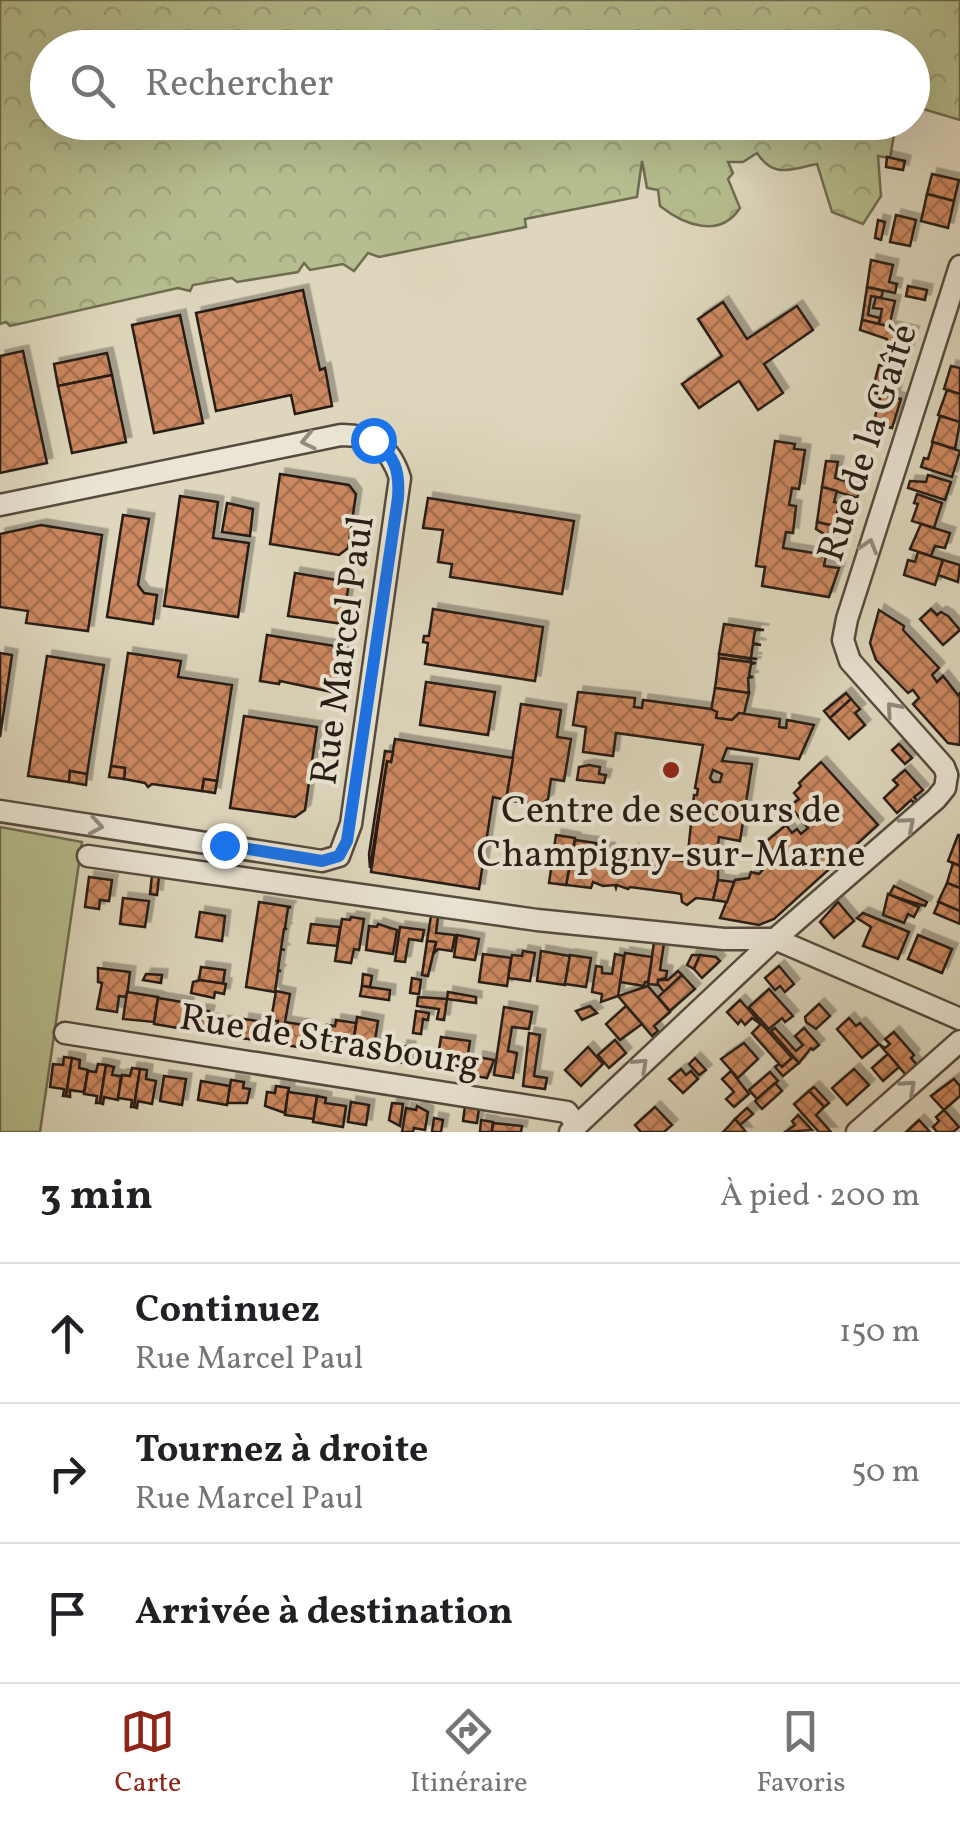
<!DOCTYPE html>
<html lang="fr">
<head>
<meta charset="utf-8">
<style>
	:root { --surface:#fff; --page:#f2f2f2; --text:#202124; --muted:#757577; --line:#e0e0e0; --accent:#8f2418 }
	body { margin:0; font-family:Vollkorn,serif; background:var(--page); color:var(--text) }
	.stop { position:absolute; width:30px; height:30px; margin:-22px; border:8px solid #1a73e8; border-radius:50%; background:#fff }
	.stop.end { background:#1a73e8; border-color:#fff; box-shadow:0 2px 10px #0008 }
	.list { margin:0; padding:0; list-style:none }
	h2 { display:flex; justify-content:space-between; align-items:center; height:130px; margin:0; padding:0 40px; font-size:42px }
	h2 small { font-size:32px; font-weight:400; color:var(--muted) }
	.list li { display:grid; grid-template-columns:65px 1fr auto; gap:30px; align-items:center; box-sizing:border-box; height:140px; padding:0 40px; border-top:2px solid var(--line) }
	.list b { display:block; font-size:38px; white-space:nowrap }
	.list p { margin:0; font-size:32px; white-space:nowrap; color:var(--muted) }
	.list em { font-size:32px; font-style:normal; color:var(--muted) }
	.icon { flex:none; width:55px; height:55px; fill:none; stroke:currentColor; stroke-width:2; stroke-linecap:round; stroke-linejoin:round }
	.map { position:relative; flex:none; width:960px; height:1132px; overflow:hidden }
	.search { position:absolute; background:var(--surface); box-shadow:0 10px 40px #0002; left:30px; right:30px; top:30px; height:110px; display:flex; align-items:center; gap:25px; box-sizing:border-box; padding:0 35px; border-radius:55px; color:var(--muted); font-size:38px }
	.sheet { height:550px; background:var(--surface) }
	nav { display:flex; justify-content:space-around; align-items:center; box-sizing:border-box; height:140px; border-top:2px solid var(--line); background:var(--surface); font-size:28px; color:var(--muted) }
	nav a { display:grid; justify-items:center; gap:5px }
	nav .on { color:var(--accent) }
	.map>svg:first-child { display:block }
</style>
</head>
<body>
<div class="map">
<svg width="960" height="1132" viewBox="0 0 960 1132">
	<defs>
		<pattern id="forest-crowns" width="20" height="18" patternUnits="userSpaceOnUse" patternTransform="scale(2.5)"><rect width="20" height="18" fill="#b6bd8e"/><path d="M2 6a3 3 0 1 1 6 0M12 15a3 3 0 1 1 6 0" fill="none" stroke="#9ca27a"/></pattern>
		<pattern id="building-cross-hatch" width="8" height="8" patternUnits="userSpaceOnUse" patternTransform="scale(2.5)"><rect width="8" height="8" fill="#cc8860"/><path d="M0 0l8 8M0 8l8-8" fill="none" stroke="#a56e4e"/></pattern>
		<filter id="shadow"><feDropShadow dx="5.5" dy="-5.5" stdDeviation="0" flood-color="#0004"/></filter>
	</defs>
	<rect width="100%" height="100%" fill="#ded7bd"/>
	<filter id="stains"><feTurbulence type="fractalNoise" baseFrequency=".002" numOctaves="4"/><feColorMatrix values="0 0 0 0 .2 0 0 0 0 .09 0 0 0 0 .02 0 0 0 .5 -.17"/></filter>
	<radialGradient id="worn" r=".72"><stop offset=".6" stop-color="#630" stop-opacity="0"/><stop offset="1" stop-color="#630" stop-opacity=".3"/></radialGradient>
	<path fill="url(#forest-crowns)" stroke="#6e6c51" stroke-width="2.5" d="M0,0H960V120L913,106L912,48H48V122L896,123L890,158L878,156L881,196L863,224L832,212L817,164C791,169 774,179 757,153L743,162H728L733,173L728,179L740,208C720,239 684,225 660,206L658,190L647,188L642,161L637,197L525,219L526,227L379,257L368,253L354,271L343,264L310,270L304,263L298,272L237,282L232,278L193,285L190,291L178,288L10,326L6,322L0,324Z"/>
	<path fill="#b6bd8e" stroke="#6e6c51" stroke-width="2.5" d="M0,827L82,842L40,1132H0Z"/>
	<g fill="url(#building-cross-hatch)" stroke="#261c14" stroke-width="2.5" fill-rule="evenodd" filter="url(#shadow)">
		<path d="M887,157L905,161L903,170L886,167Z"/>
		<path d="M932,174L959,180L954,201L927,194Z"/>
		<path d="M927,194L954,201L948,228L921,221Z"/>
		<path d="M896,215L916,220L910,246L890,242Z"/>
		<path d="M878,220L885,222L881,240L875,238Z"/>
		<path d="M871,260L893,265L889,282L897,284L895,293L867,287Z"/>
		<path d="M908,286L927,290L925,300L906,296Z"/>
		<path d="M867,287L883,291L881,298L871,296L868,315L880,318L879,324L862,320Z"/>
		<path d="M303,290L320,370L325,368L332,406L295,414L291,395L216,411L196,313Z"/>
		<path d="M876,297L895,301L889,327L879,324L882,309L873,308Z"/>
		<path d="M723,302L747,339L797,306L813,330L764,364L783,393L758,410L739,381L699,408L682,384L722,356L698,319Z"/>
		<path d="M180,315L203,423L154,433L132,325Z"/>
		<path d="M862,320L913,332L907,354L885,350L887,339L860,330Z"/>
		<path d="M23,351L47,463L0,473V356Z"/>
		<path d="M107,353L112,375L58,386L54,364Z"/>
		<path d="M879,365L901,370L894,398L872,392Z"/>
		<path d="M951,366L960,368V394L944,389Z"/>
		<path d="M112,375L126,442L72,453L58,386Z"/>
		<path d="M947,390L960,394V422L938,415Z"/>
		<path d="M881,394L901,399L892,428L873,424Z"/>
		<path d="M940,416L960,422L955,449L932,442Z"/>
		<path d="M775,441L795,444L794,449L805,450L799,489L792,488L789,505L796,506L793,533L786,532L783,548L826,555L824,566L839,568L829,597L762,586L765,567L756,566Z"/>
		<path d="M933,442L960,451L952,477L921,467L924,458L928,459Z"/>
		<path d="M826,461L838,462L835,478L861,486L857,498L822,487Z"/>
		<path d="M280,474L349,485L356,494L348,548L339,555L270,544Z"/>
		<path d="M928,475L951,482L945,500L908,488L910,481L926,482Z"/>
		<path d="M822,487L837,491L834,502L839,503L834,526L817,522Z"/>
		<path d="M917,494L942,503L934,528L912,521L918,504L914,503Z"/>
		<path d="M180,496L218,502L213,538L249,543L238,617L164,606Z"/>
		<path d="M428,498L574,521L562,594L450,577L452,564L438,562L443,530L423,528Z"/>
		<path d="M227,503L253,509L250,536L222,532Z"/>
		<path d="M123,515L149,519L138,585L144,593L157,595L153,624L107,617Z"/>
		<path d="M817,522L834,526L831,538L816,529Z"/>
		<path d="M921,524L950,533L945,548L935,546L931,556L910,549Z"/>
		<path d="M41,525L102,535L88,631L26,623L28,611L0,607V534Z"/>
		<path d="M918,552L943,560L935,585L904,575L908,560L915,562Z"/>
		<path d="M943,560L960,565L958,582L938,575Z"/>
		<path d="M295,573L349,582L343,624L288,616Z"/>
		<path d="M433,609L543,627L535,681L425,664L428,643L423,642L424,636H429Z"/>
		<path d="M931,609L937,615L941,612L948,616L960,630L943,645L920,619Z"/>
		<path d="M879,610L904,626L903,630L939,668L932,675L937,682L943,676L958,695L960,693V745L948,743L913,704L919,698L913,690L908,693L876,660L870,643Z"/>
		<path d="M724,624L764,630H755L753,643L761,645L753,644L751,658L757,659L719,654Z"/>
		<path d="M267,635L347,648V671L341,688H333L332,692L280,681L279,684L260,681Z"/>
		<path d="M0,653L12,655L0,737Z"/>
		<path d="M128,653L181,661L178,677L232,685L217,781L204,779L202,791L152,784L148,787L145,783L124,779L125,768L111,766Z"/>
		<path d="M719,654L751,659V662L719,658Z"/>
		<path d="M47,656L104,665L87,774L70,771L69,782L28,776Z"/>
		<path d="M719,658L756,663L751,664L749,676L753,677L748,678L749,693L715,688Z"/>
		<path d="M426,682L495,692L488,735L420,725Z"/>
		<path d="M715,688L749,693L744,714L739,713L732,720L716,718L717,712L711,711Z"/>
		<path d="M578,692L635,698L634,707L642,708L643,700L711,709L717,712L716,718L732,720L739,713L780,719L779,727L786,728L787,720L814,725L799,759L727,748L722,761L752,764L740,841L719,837L716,860L718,861V880L713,900L696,898L687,905L682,902L681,894L676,893L630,887L628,889L617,885L616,888L615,885L603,886L593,882L591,888L566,885L575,840L596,843L595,849L609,848L610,851L632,854L633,851L634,854L645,853L687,862L694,795H697L698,789L695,788L703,745L616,733L613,756L583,752L586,727L573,725ZM713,770L722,774L720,782H713L710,778Z"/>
		<path d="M846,693L851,699L830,718L824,711Z"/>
		<path d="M851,699L860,709L855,713L865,725L849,739L830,718Z"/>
		<path d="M521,704L561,710L557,737L571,739L564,781L551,779L548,799L540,805L506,800Z"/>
		<path d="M244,716L317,727L305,810L295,817L230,808Z"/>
		<path d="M395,739L513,758L506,800L493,797L479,889L371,872L387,761L391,762Z"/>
		<path d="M899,744L912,758L905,764L892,750Z"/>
		<path d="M385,751L393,752L391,762L387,761L370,868L369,854Z"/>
		<path d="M821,762L878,825L774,919L759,925L720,918L735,880L749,878L751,872L759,874L766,866L763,863L769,856L762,845L786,825L792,833L797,829L801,834L808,828L790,806L799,799L794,793L801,786L799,783Z"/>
		<path d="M589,765L600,767L599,774L606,775L604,783L577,780L579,767Z"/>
		<path d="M111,766L125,768L124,779L109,777Z"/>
		<path d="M905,770L923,790L914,797L917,800L914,803L911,800L897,813L884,798L898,785L893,780Z"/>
		<path d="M70,771L87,774L86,785L69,782Z"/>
		<path d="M204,779L217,781L215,793L202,791Z"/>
		<path d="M556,835L575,838L566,885L549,883Z"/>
		<path d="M958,835H960V866L948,861Z"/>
		<path d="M953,863L960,866V888L947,883Z"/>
		<path d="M152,875L159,876L157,895L150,894Z"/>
		<path d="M89,877L112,880L109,901L100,900L99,909L85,907Z"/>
		<path d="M718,880L734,882L727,902L713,900Z"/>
		<path d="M947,883L960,888V911L938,902Z"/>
		<path d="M894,886L927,902L925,906L889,895Z"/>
		<path d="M888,894L919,907L914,917L908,914L904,923L883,915Z"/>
		<path d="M123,898L149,901L145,927L120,924Z"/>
		<path d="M259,902L291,907L288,908L285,928L287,929H284L281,949L285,950L281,949L278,970L281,971H278L275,992L246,987Z"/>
		<path d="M838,902L854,921L834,938L820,922Z"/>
		<path d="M939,902L960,911V924L934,913Z"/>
		<path d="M200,912L225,916L222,941L196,937Z"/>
		<path d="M863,913L909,932L898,959L863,946L871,927L857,918Z"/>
		<path d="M431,916L438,917L436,933L455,935L452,951L438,949L434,953L436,942L427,941Z"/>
		<path d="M351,917L364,919L359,950L354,949L351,963L335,961L342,919L350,920Z"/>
		<path d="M311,924L340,927L337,946L308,943Z"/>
		<path d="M378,924L397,930L393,954L366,950L369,926L377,927Z"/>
		<path d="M400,927L424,930L422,941L409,939L405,962L395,961Z"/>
		<path d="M457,935L479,939L475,960L454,957Z"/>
		<path d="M918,935L952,949L942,973L908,959Z"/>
		<path d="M427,941L436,942L428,976L422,975Z"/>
		<path d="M654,942L664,943L660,970L667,971L666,978L658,980V985L648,984Z"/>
		<path d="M523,951L535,953L530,981L508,978L512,955L522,956Z"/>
		<path d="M541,951L570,956L565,985L537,981Z"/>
		<path d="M625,953L652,957L648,982H645L644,986L620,982Z"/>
		<path d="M483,954L511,958L507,986L479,982Z"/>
		<path d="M615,954L624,956L618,996L601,1002L602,994L592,992L596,966L602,967V973L612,974Z"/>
		<path d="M570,955L591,958L586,987L565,984Z"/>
		<path d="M692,955H700L694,969L687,965Z"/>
		<path d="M700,955L716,957L720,961L702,978L694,969Z"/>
		<path d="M779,966L794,984L785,992L780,986L775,990L765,978Z"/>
		<path d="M201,967L225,970L223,984L199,980Z"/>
		<path d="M98,968L130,972L127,997L119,996L117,1012L97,1009L102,983L98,982Z"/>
		<path d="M678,971L682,975L664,992L658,984V980H668Z"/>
		<path d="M146,974L162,975L161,983L143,980Z"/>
		<path d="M363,974L372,976L370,987L362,986Z"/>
		<path d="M682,975L695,989L670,1011L658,997Z"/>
		<path d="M412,978L421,980L419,994L410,993Z"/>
		<path d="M200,980L226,984L224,994L215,992L214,998L191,993L193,982Z"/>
		<path d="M362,986L390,990L389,1000L360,996Z"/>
		<path d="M648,986L670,1012L654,1026L658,1031L652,1036L618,996Z"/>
		<path d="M769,989L793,1016L785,1022L782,1018L769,1029L749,1007Z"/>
		<path d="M276,991L290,994L285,1022L304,1025L298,1047L274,1043L278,1021L271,1020Z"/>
		<path d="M127,992L158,997L154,1022L123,1019Z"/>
		<path d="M448,992L476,997V1003L447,999Z"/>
		<path d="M418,997L447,999L444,1020L437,1019L439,1009L417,1006Z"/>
		<path d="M158,998L188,1003L184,1029L154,1024Z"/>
		<path d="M740,1000L792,1058L782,1067L752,1033L760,1025L759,1023L752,1018L745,1025L741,1020L738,1024L727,1012Z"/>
		<path d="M819,1004L830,1016L816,1029L806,1022L805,1017Z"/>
		<path d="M590,1006L597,1013L582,1020L576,1011Z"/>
		<path d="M626,1006L642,1024L620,1040L606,1024Z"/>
		<path d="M504,1007L532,1012L529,1029L512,1027L508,1051L517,1053L513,1078L494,1075Z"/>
		<path d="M201,1010L209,1011L207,1019L234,1023L233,1034L189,1027L191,1014L201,1015Z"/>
		<path d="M416,1011L429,1013L428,1020L423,1019L421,1034L413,1033Z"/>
		<path d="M357,1017L378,1021L373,1054L356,1051L357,1046H353Z"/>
		<path d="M849,1018L856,1026L860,1023L879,1044L862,1058L837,1029Z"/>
		<path d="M244,1019L271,1023L268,1042L241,1038Z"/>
		<path d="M336,1020L356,1023L353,1044L332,1041L334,1034L326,1033L327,1025L335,1026Z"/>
		<path d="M775,1028L796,1051L803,1045L795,1036L804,1028L819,1045L813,1050L811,1048L799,1063L771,1031Z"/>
		<path d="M894,1032L914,1055L911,1058L917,1065L906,1075L879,1044L885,1048L890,1044L885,1039Z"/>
		<path d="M529,1033L540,1035L534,1076L547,1078L545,1089L523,1086Z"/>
		<path d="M441,1037L470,1041L466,1067L437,1063Z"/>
		<path d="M615,1040L626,1053L609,1068L598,1055Z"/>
		<path d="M744,1043L758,1059L738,1078L721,1059Z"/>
		<path d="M402,1046L410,1047L408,1064L399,1062Z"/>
		<path d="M588,1047L603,1064L581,1086L565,1070Z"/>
		<path d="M888,1054L899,1067L883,1081L872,1068Z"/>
		<path d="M64,1057L72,1058L66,1096H63L64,1089L50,1087L53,1064L63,1065Z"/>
		<path d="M478,1057L494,1060L487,1078L475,1076Z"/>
		<path d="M793,1057L799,1063L783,1076L775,1067L779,1064L782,1067Z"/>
		<path d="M72,1058L80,1060L79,1068L88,1070L84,1092L70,1090V1097L66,1096Z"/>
		<path d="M695,1058L706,1070L699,1075L689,1064Z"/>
		<path d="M98,1064L106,1065L100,1103H96L97,1096L84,1094L88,1071L96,1072Z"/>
		<path d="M106,1065L114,1067L112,1075L121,1076L118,1100L104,1097L103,1104L100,1103Z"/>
		<path d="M132,1068L140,1069L134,1107H131L132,1100L118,1098L122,1075L130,1076Z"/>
		<path d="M140,1069L147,1070L146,1079L156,1081L152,1104L138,1101L137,1108L134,1107Z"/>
		<path d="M681,1069L686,1075L691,1071L698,1079L683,1093L669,1079Z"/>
		<path d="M854,1069L869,1085L847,1105L832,1088Z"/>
		<path d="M731,1071L749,1094L734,1107L726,1099L734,1092L722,1079Z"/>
		<path d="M770,1072L778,1081L757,1099L749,1090Z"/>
		<path d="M164,1076L186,1079L182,1105L160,1101Z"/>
		<path d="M954,1079L960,1086V1096L944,1110L931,1096Z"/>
		<path d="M231,1080L244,1082L243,1088L250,1089L247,1103H227Z"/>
		<path d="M201,1081L230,1086L227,1105L198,1100Z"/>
		<path d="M775,1083L782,1091L762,1109L755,1101Z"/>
		<path d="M276,1086L289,1088L285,1113L265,1106L267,1092L275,1093Z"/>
		<path d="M814,1087L829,1103L824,1107L809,1091Z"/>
		<path d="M809,1091L824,1107L816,1115L831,1132H819L794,1104Z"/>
		<path d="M288,1092L317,1096L314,1119L285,1115Z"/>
		<path d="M317,1096L326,1098L325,1103L346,1106L343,1127L313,1122Z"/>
		<path d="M351,1102L369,1105L366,1125L348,1122Z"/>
		<path d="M392,1103L403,1104L400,1126L389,1120Z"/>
		<path d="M417,1106L428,1112L425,1130L414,1128L413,1132H402L406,1108L416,1110Z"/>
		<path d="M465,1106L479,1108L477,1123L463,1121Z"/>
		<path d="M655,1107L672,1125L664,1132H641L635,1125Z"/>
		<path d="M747,1108L753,1114L740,1125L735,1119Z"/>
		<path d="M944,1110L959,1127L953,1132H937L933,1127L939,1121L936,1117Z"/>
		<path d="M798,1115L812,1130L785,1132L795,1125L792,1121Z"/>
		<path d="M434,1118L443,1120L441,1132H432Z"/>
		<path d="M735,1119L746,1132H723L729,1126Z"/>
		<path d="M481,1120L493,1122L492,1132H480Z"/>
		<path d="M919,1120L930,1132H906Z"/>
		<path d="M493,1123L522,1126L521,1132H492Z"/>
	</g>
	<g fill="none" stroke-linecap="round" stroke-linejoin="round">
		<g stroke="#544b3e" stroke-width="25">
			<g id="street">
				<path d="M0,505L341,435C373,435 390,447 400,478L351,824L339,856L322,861L0,811"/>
				<path d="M947,775L944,767L850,661L843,640L847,619L960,266"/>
				<path d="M88,856L537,920L724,939H775L960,1019"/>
				<path d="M65,1033L567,1112L577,1125"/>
				<path d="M570,1132L775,939L936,799L945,788L947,775"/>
				<path d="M857,1132L960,1041"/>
			</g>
		</g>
		<use href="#street" stroke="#eae5d4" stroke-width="20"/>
	</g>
	<defs><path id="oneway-chevron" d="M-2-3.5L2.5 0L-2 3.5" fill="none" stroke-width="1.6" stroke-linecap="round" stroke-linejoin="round" transform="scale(2.5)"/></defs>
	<g stroke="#928b7e">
		<use href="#oneway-chevron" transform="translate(308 441) rotate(168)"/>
		<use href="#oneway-chevron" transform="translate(869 546) rotate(-73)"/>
		<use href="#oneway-chevron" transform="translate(893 709) rotate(-131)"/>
		<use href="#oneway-chevron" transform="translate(908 824) rotate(-41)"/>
		<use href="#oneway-chevron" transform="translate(96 826) rotate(9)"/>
		<use href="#oneway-chevron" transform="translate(641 1065) rotate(-43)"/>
		<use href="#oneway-chevron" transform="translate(909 1087) rotate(-42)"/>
	</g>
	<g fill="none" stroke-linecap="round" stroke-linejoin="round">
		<path stroke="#1a73e8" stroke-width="12" d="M224,845L322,861L339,856L347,841L398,498C400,471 395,455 373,440"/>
	</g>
	<circle fill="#8f2418" stroke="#eae5d4" stroke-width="4" cx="671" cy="770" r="10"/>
	<g text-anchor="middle" stroke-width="8" stroke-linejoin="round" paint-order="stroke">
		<g font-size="38" fill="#261c14" stroke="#eae5d4">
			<text transform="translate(866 442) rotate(-72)" y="13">Rue de la Gaîté</text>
			<text transform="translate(341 650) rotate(-82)" y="13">Rue Marcel Paul</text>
			<text transform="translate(330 1039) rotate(9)" y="13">Rue de Strasbourg</text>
		</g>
		<g font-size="38" fill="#261c14" stroke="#eae5d4">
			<text x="671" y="822">Centre de secours de<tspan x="671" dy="44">Champigny-sur-Marne</tspan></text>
		</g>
	</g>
	<rect width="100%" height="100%" filter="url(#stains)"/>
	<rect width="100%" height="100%" fill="url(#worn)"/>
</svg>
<div class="stop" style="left:373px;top:440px"></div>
<div class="stop end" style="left:224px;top:845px"></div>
<div class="search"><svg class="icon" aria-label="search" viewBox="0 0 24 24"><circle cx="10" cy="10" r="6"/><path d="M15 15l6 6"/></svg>Rechercher</div>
</div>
<section class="sheet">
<h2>3 min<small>À pied · 200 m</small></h2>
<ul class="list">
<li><svg class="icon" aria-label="ahead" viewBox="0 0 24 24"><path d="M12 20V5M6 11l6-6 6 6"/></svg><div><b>Continuez</b><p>Rue Marcel Paul</p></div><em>150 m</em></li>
<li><svg class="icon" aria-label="right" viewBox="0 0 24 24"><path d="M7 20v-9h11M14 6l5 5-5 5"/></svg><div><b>Tournez à droite</b><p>Rue Marcel Paul</p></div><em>50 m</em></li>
<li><svg class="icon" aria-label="arrive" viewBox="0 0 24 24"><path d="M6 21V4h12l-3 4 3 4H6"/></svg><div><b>Arrivée à destination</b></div></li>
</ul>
</section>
<nav>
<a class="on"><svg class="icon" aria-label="map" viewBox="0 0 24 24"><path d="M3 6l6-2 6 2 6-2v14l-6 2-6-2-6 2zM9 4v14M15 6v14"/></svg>Carte</a>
<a><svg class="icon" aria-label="directions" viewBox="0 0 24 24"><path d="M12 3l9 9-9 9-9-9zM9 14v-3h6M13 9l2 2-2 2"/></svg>Itinéraire</a>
<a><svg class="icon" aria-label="saved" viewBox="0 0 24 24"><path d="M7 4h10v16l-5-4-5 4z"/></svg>Favoris</a>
</nav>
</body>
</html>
